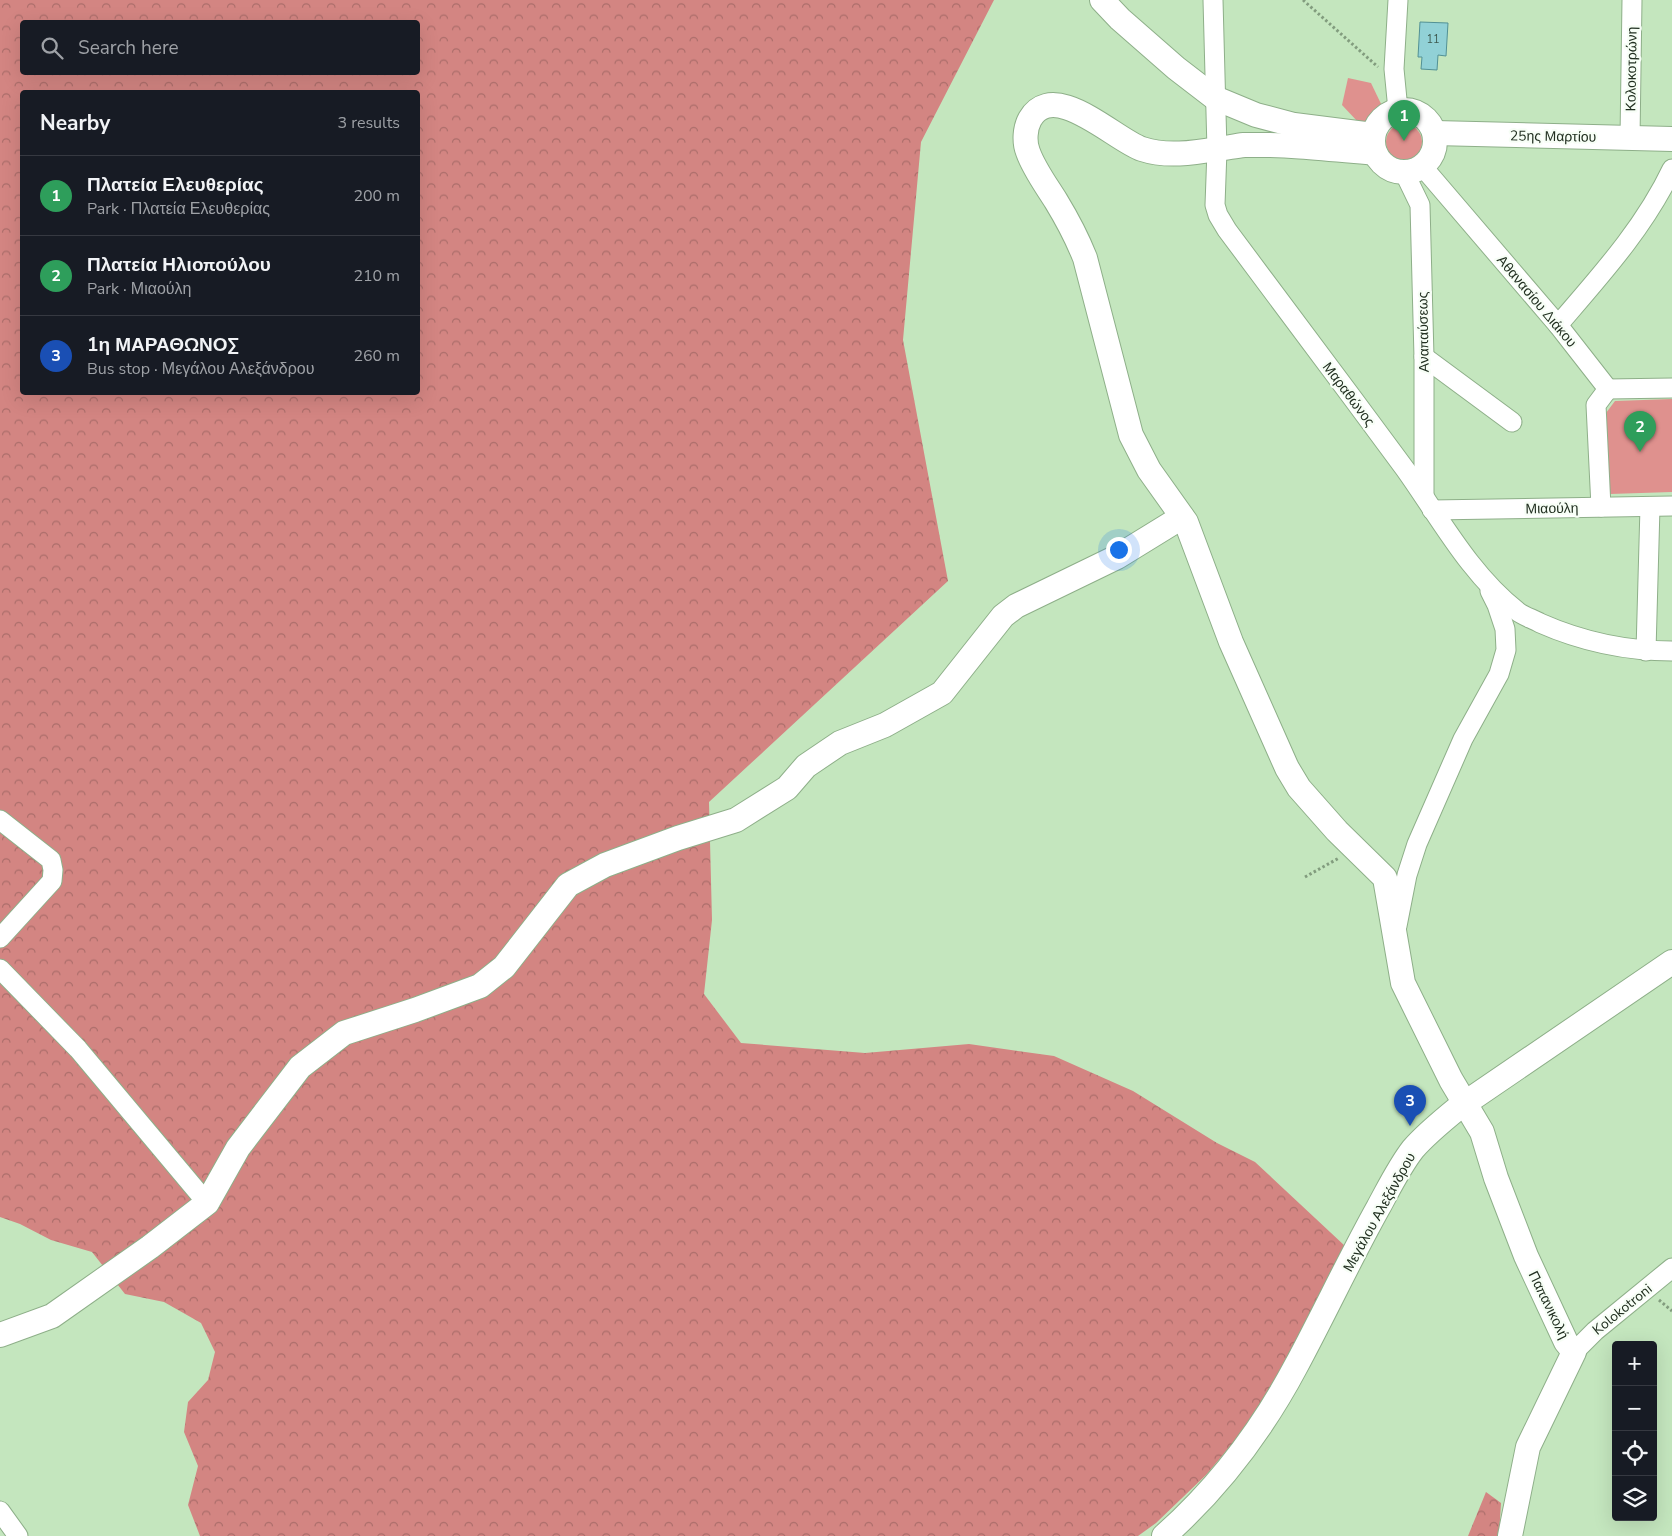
<!DOCTYPE html>
<html lang="en">
<head>
<meta charset="utf-8">
<style>
	:root { --surface:#171b24; --page:#242831; --text:#f1f3f6; --muted:#9ea1a6; --line:#363941; --accent:#2563eb }
	body { margin:0; font-family:"Nunito Sans",sans-serif; background:var(--page); color:var(--text) }
	.controls { position:absolute; right:15px; bottom:15px; display:grid; overflow:hidden; border-radius:5px; box-shadow:0 5px 20px #0002 }
	.controls button { width:45px; height:45px; display:grid; place-items:center; padding:0; border:0; border-bottom:1px solid var(--line); background:var(--surface); color:var(--text); font:25px sans-serif }
	.you { position:absolute; left:1118px; top:549px; width:18px; height:18px; margin:-12px; border:4px solid #fff; border-radius:50%; background:#1a73e8; box-shadow:0 0 0 8px #1a73e833 }
	.badge { display:grid; place-items:center; width:32px; height:32px; border-radius:50%; background:var(--accent); color:#fff; font-size:16px; font-weight:700 }
	.pin { position:absolute; translate:-50% -41px; filter:drop-shadow(0 1px 2px #0008) }
	.pin::after { content:''; position:absolute; top:26px; width:18px; height:15px; background:inherit; clip-path:polygon(0 0,100% 0,50% 100%) }
	.list { margin:0; padding:0; list-style:none }
	h2 { display:flex; justify-content:space-between; align-items:center; height:65px; margin:0; padding:0 20px; font-size:21px }
	h2 small { font-size:16px; font-weight:400; color:var(--muted) }
	.list li { display:grid; grid-template-columns:32px 1fr auto; gap:15px; align-items:center; box-sizing:border-box; height:80px; padding:0 20px; border-top:1px solid var(--line) }
	.list b { display:block; font-size:19px; white-space:nowrap }
	.list p { margin:0; font-size:16px; white-space:nowrap; color:var(--muted) }
	.list em { font-size:16px; font-style:normal; color:var(--muted) }
	.icon { flex:none; width:28px; height:28px; fill:none; stroke:currentColor; stroke-width:2; stroke-linecap:round; stroke-linejoin:round }
	.map { position:relative; flex:none; width:1672px; height:1536px; overflow:hidden }
	.search { position:absolute; background:var(--surface); box-shadow:0 5px 20px #0002; left:20px; top:20px; width:400px; height:55px; display:flex; align-items:center; gap:12px; box-sizing:border-box; padding:0 18px; border-radius:5px; color:var(--muted); font-size:19px }
	.panel { position:absolute; background:var(--surface); box-shadow:0 5px 20px #0002; left:20px; top:90px; width:400px; height:305px; border-radius:5px }
	.map>svg:first-child { display:block }
</style>
</head>
<body>
<div class="map">
<svg width="1672" height="1536" viewBox="0 0 1672 1536">
	<defs>
		<pattern id="forest-crowns" width="20" height="18" patternUnits="userSpaceOnUse" patternTransform="scale(1.25)"><rect width="20" height="18" fill="#d38582"/><path d="M2 6a3 3 0 1 1 6 0M12 15a3 3 0 1 1 6 0" fill="none" stroke="#ab6d6a"/></pattern>
	</defs>
	<rect width="100%" height="100%" fill="#c4e6be"/>
	<g fill="#df918e">
		<path d="M1348,78L1371,83L1383,108L1369,123L1358,122L1342,105Z"/>
		<circle cx="1404" cy="142" r="18"/>
		<path d="M1672,399V492L1610,494L1606,413L1615,401Z"/>
	</g>
	<g fill="url(#forest-crowns)" fill-rule="evenodd">
		<path d="M0,0H994L921,142L903,340L948,581L709,802L712,920L704,994L741,1043L865,1053L969,1044L1054,1056L1133,1091L1217,1143L1255,1162L1345,1246L1287,1364L1248,1425L1206,1475L1156,1523L1138,1536H200L188,1505L198,1466L184,1432L188,1402L208,1380L215,1352L201,1323L164,1302L125,1294L92,1252L51,1240L20,1224L0,1217ZM22,22H418V72H22ZM22,92H418V392H22Z"/>
		<path d="M1486,1492L1501,1503L1499,1536H1468Z"/>
	</g>
	<path fill="#91d1d6" stroke="#529195" d="M1420,22L1448,23L1446,56L1438,55L1437,70L1421,69L1422,57H1418Z"/>
	<g fill="none" stroke-linecap="round" stroke-linejoin="round">
		<g stroke="#8eaf89" stroke-width="21">
			<g id="minor">
				<path d="M1213,0L1217,150L1215,205L1218,215L1227,230C1286,309 1346,389 1405,469C1440,518 1469,573 1517,611C1523,616 1533,619 1540,623C1583,642 1626,651 1672,651"/>
				<path d="M1398,0L1394,69L1398,110"/>
				<path d="M1630,138L1632,0"/>
				<path d="M1422,166L1558,325L1608,389"/>
				<path d="M1404,172L1420,205L1424,357V496"/>
				<path d="M1558,325C1600,276 1644,228 1672,169"/>
				<path d="M1424,357L1512,422"/>
				<path d="M1608,389L1672,388"/>
				<path d="M1601,507L1596,405L1608,389"/>
				<path d="M1432,510L1672,506"/>
				<path d="M1646,651L1650,507"/>
				<path d="M0,820L51,860L53,870L52,881L0,938"/>
				<path d="M1397,926L1407,875L1417,844L1463,739L1499,674L1506,650L1505,629L1497,605L1490,591"/>
				<path d="M0,969L78,1049L207,1203"/>
				<path d="M1574,1352L1595,1331L1672,1268"/>
				<path d="M0,1511L18,1536"/>
			</g>
		</g>
		<g stroke="#8eaf89" stroke-width="26">
			<g id="tertiary">
				<path d="M1102,0L1120,19L1176,68L1215,98L1256,115L1294,125L1373,135"/>
				<circle cx="1404" cy="141" r="31"/>
				<path d="M1435,133L1672,139"/>
				<path d="M1375,153C1331,149 1288,144 1244,145C1235,146 1226,148 1217,149C1193,153 1166,157 1142,149C1115,140 1054,78 1030,119C1025,128 1024,142 1028,152C1034,169 1046,185 1056,201C1067,219 1077,238 1085,258L1131,435L1149,470L1186,522L1231,642L1287,768L1299,788L1337,831L1385,878L1403,983L1451,1080L1482,1132L1496,1178L1526,1256L1566,1342L1574,1352L1528,1447L1510,1536"/>
				<path d="M0,1335L52,1316L150,1247L207,1203L238,1148L300,1067L344,1033L415,1010L480,986L504,967L568,885L605,865L678,838L736,820L787,788L806,766L840,743L885,725L942,693L1003,616L1016,606L1117,557L1182,517"/>
				<path d="M1164,1536C1218,1488 1262,1430 1296,1366C1324,1314 1349,1260 1378,1208C1389,1188 1399,1167 1413,1149C1426,1134 1442,1121 1458,1108L1672,962"/>
			</g>
		</g>
		<g stroke="#829c7e" stroke-width="3" stroke-dasharray="2.5 2.5" stroke-linecap="butt">
			<path d="M1303,0L1378,67"/>
			<path d="M1305,877L1339,858"/>
			<path d="M1659,1300L1672,1311"/>
		</g>
		<use href="#minor" stroke="#fff" stroke-width="19"/>
		<use href="#tertiary" stroke="#fff" stroke-width="24"/>
	</g>
	<g text-anchor="middle" stroke-width="4.5" stroke-linejoin="round" paint-order="stroke">
		<g font-size="11" fill="#3d584e">
			<text x="1433" y="43">11</text>
		</g>
		<g font-size="14" fill="#212f20" stroke="#f7fef6">
			<text transform="translate(1631 69) rotate(-89)" y="5">Κολοκοτρώνη</text>
			<text transform="translate(1553 136) rotate(1)" y="5">25ης Μαρτίου</text>
			<text transform="translate(1537 301) rotate(50)" y="5">Αθανασίου Διάκου</text>
			<text transform="translate(1423 332) rotate(-91)" y="5">Αναπαύσεως</text>
			<text transform="translate(1349 394) rotate(53)" y="5">Μαραθώνος</text>
			<text transform="translate(1552 508) rotate(-1)" y="5">Μιαούλη</text>
			<text transform="translate(1379 1212) rotate(-61)" y="5">Μεγάλου Αλεξάνδρου</text>
			<text transform="translate(1549 1305) rotate(64)" y="5">Παπανικολή</text>
			<text transform="translate(1622 1309) rotate(-39)" y="5">Kolokotroni</text>
		</g>
	</g>
</svg>
<div class="controls">
<button>+</button>
<button>−</button>
<button><svg class="icon" aria-label="locate" viewBox="0 0 24 24"><circle cx="12" cy="12" r="6"/><path d="M12 2v4M12 18v4M2 12h4M18 12h4"/></svg></button>
<button><svg class="icon" aria-label="layers" viewBox="0 0 24 24"><path d="M12 4l9 5-9 5-9-5zM3 14l9 5 9-5"/></svg></button>
</div>
<div class="you"></div>
<div class="pin badge" style="left:1404px;top:141px;background:#2e9e5b">1</div>
<div class="pin badge" style="left:1640px;top:452px;background:#2e9e5b">2</div>
<div class="pin badge" style="left:1410px;top:1126px;background:#1a4fb4">3</div>
<div class="search"><svg class="icon" aria-label="search" viewBox="0 0 24 24"><circle cx="10" cy="10" r="6"/><path d="M15 15l6 6"/></svg>Search here</div>
<section class="panel">
<h2>Nearby<small>3 results</small></h2>
<ul class="list">
<li><span class="badge" style="background:#2e9e5b">1</span><div><b>Πλατεία Ελευθερίας</b><p>Park · Πλατεία Ελευθερίας</p></div><em>200 m</em></li>
<li><span class="badge" style="background:#2e9e5b">2</span><div><b>Πλατεία Ηλιοπούλου</b><p>Park · Μιαούλη</p></div><em>210 m</em></li>
<li><span class="badge" style="background:#1a4fb4">3</span><div><b>1η ΜΑΡΑΘΩΝΟΣ</b><p>Bus stop · Μεγάλου Αλεξάνδρου</p></div><em>260 m</em></li>
</ul>
</section>
</div>
</body>
</html>
